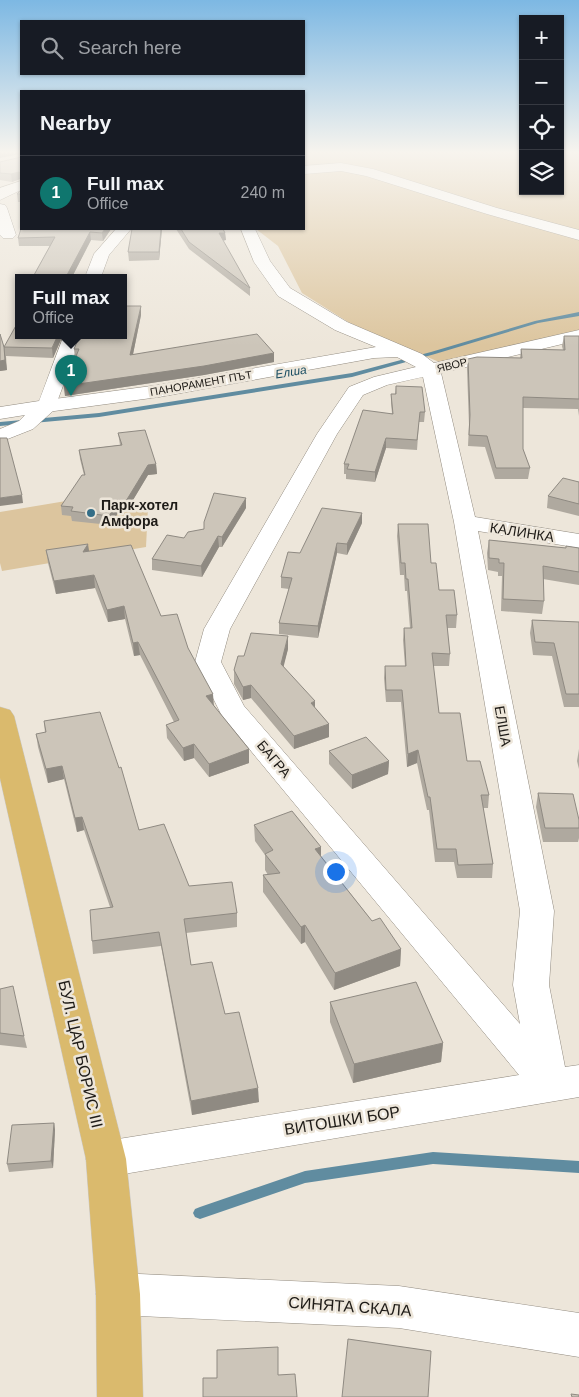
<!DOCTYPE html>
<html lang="en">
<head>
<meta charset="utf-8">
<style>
	:root { --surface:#171b24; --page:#242831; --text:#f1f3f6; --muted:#9ea1a6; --line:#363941; --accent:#0f766e }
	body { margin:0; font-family:Helvetica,sans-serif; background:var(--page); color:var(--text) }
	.controls { position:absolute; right:15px; top:15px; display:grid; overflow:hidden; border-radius:0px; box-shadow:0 1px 4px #0004 }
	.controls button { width:45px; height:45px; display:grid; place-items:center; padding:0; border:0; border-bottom:1px solid var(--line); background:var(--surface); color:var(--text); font:25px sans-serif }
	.you { position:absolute; left:335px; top:871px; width:18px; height:18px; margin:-12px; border:4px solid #fff; border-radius:50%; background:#1a73e8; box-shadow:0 0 0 8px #1a73e833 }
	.badge { display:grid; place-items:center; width:32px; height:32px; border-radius:50%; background:var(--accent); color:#fff; font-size:16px; font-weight:700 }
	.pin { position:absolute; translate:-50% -41px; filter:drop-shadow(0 1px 2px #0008) }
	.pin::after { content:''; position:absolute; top:26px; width:18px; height:15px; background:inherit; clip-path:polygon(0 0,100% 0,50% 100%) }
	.popup { position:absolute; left:15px; top:274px; width:112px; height:65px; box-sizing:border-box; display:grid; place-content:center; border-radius:0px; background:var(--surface); filter:drop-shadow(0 1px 4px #0005); font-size:16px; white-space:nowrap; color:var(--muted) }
	.popup b { font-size:19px; color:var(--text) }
	.popup::after { content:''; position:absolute; left:50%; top:100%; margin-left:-10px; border:10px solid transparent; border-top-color:var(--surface) }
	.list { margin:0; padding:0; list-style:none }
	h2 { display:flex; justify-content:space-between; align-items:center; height:65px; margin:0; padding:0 20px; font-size:21px }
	h2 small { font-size:16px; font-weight:400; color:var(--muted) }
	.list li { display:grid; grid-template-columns:32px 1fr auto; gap:15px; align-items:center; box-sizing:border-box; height:75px; padding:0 20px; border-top:1px solid var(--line) }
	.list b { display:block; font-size:19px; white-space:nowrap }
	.list p { margin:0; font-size:16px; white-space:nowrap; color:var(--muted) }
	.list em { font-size:16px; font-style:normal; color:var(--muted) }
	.icon { flex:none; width:28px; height:28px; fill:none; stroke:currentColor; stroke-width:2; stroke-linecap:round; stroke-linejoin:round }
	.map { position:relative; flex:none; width:579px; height:1397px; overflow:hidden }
	.search { position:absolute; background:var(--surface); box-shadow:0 1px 4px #0004; left:20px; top:20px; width:285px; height:55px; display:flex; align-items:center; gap:12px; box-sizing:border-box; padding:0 18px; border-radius:0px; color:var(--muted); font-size:19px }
	.panel { position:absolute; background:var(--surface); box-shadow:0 1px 4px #0004; left:20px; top:90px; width:285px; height:140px; border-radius:0px }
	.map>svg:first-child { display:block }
</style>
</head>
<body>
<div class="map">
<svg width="579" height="1397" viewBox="0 0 579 1397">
	<rect width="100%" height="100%" fill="#ede6da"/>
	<g fill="#dcc59e">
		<path d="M304,151H523V191H560V151H579V330L444,364L356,327L302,293L278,246L256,229H304Z"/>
		<path d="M72,500L148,507L146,547L2,571L0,563V512Z"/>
	</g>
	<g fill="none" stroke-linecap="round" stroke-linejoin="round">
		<g fill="#608ca0" fill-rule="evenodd">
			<path d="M579,312V316L538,323L435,354L352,377L99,417L0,426V422L99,413L352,373L431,352L535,321Z"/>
			<path d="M433,1152L579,1161V1173L433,1164L305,1183L200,1219L195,1217L193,1213L195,1209L200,1207L305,1171Z"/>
		</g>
		<g stroke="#928b80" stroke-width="1">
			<g id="minor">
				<path d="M341,163L373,169L497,208L579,230V240L487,214L366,176L341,171L304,174V166Z"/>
				<path d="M21,181V190L0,200V188Z"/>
				<path d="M0,204L5,205L7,208L16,235L13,238H3L0,235Z"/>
				<path d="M241,229H255L270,261L290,288L347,322L422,354L434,363L579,330V340L441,373L475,517L579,534V548L478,531L554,911L549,985L565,1067L579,1065V1097L106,1177L92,1172L86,1159L92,1146L106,1141L519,1075L222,716L195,662L204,629L317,434L349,387L374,377L416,367L397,357L374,358L159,397L47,412L40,410L37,406L40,402L47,400L159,385L376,347L335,330L278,296L254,262ZM423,377L454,522L520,911L513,985L520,1024L244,706L221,662L230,629L337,434L363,395L387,385Z"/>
				<path d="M118,1273L399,1286L579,1313V1357L399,1328L118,1315L103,1309L96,1294L103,1279Z"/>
			</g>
		</g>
		<g stroke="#928b80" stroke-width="1">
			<g id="secondary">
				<path d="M116,229H131L109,255L101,277H85L94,254Z"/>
				<path d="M64,335H82L54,410L33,429L0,442V429L19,421L25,415L0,419V407L39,401Z"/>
			</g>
		</g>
		<g stroke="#c9c8c7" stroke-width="1">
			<path id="primary" d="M0,707L10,710L14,716L126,1159L140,1294L143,1397H97L96,1294L86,1159L0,778Z"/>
		</g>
		<use href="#minor" fill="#fff" fill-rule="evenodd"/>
		<use href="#secondary" fill="#fff" fill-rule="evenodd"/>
		<use href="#primary" fill="#daba6d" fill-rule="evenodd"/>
	</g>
	<g fill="#afa99f">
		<path d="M21,157V181L20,179L12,182L0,180V162Z"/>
		<path d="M21,190V202H18L17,194Z"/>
		<path d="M21,229H111L103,241L91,240L72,277H34V275L50,246H19L18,238Z"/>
		<path d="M132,229H162L159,260L129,261L128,252Z"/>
		<path d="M176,229H223L225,233L226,240L223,241L250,288V296L189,249Z"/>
		<path d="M141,315L133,354L274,362L204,375L65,396L64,386L75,358L74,349Z"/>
		<path d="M0,334L4,347L18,335H63L53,358L6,356L7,370L0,371Z"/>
		<path d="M564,336H579V416L578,409L523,408V449L530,468L528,479H495L485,447L468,446L469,425L467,369L468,359L520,358L521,349L563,350L562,346Z"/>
		<path d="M396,386L425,412L424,422H419L417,450L386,448L375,482L346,479V474H344V464L392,413L391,403V394H395Z"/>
		<path d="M118,433L156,464L157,474L148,475L127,510H120L110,525L72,521L71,516L62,515L61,506L84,475L80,459L79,450L120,445Z"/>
		<path d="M579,482V516L547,508L548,496Z"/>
		<path d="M246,508L222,547H219L202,577L152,570V559L184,538L204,529Z"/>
		<path d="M362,523L347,555L337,553L318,638L279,634V623L289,589L281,588V577L300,553Z"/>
		<path d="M398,524L431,563L439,590L457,615L456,628H447L450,654L449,666H433L439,713L467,761L489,795L488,808H483L493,864L492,878H457L454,862H435L429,810H427L417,763L407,767L401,702H386L384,678L385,666H405L403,640L404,628H410L407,591H405L404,575H400L397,536Z"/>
		<path d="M489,540L566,548H579V585L543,579L544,601L542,614L501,611L502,576H498V572L488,570L487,553Z"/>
		<path d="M46,550L89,551L161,616L188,648L214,706L249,749V763L209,777L194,758L184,761L167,738L166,725L174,722L140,655L134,656L125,619L108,622L95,588L56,594L48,563Z"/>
		<path d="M532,620L579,622V707H564L552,656L533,655L530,633Z"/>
		<path d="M288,649L283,666L315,708L329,724V737L294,749L251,698L243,700L234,684V670L244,656Z"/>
		<path d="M44,721L189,886L237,913V927L186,933L191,965L225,1014L259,1102L192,1115L161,946L93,954L92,941L110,907L84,830L77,832L64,779L48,783L38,747L36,734L45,733Z"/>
		<path d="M579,749V769L577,761Z"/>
		<path d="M329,751L389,761L388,774L352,789L329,764Z"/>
		<path d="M538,793L579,820V838L578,842H543L536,807Z"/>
		<path d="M254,825L321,847V856L372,921L401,949L400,966L334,990L305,942L301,944L263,892V875H268L265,870V855L255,841Z"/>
		<path d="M0,989L24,1036L27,1048L0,1045Z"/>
		<path d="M330,1002L443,1043L441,1062L353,1083L330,1022Z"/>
		<path d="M54,1123L55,1130L53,1168L9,1172L7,1164Z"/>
	</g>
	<g fill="#8f8a82">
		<path d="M0,151H21V154L0,158Z"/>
		<path d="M19,172L20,179L12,182L11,174Z"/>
		<path d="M105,229H111L103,241L102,233Z"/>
		<path d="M161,229H162L159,260V252Z"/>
		<path d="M90,232L91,240L72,277H67V275Z"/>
		<path d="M219,233H225L226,240L219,241Z"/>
		<path d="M141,306V315L131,364L130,355Z"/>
		<path d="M58,335H63L53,358L52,348Z"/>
		<path d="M4,347L7,370L0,371V361Z"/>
		<path d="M274,353V362L204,375L65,396L64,386Z"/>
		<path d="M386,438V448L375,482V472Z"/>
		<path d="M156,464L157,474L148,475L127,510L126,501L148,465Z"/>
		<path d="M22,495L23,503L0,506V498Z"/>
		<path d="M246,498V508L222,547V537Z"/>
		<path d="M119,500L120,510L110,525L109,516Z"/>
		<path d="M362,513V523L347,555V544Z"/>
		<path d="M218,536L219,547L202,577L201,566Z"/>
		<path d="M337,543V553L318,638V626Z"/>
		<path d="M88,544L90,557L83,552Z"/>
		<path d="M94,575L95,588L56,594L54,581Z"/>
		<path d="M124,606L125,619L108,622L107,610Z"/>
		<path d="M288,636V649L281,677V664Z"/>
		<path d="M138,642L140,655L134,656L133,643Z"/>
		<path d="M251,685V698L243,700V687Z"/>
		<path d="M213,694L214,707L206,696Z"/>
		<path d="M315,701V715L311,703Z"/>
		<path d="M329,724V737L294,749V736Z"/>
		<path d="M194,744V758L184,761L183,748Z"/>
		<path d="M249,749V763L209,777V764Z"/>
		<path d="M418,750L417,763L407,767L408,754Z"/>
		<path d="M389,761L388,774L352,789V775Z"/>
		<path d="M62,766L64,779L48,783L46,769Z"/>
		<path d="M82,817L84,830L77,832L75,818Z"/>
		<path d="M321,847V864L315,849Z"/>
		<path d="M305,925V942L301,944V927Z"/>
		<path d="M401,949L400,966L334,990L335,973Z"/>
		<path d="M443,1043L441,1062L353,1083L354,1064Z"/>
		<path d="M258,1088L259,1102L192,1115L191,1101Z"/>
		<path d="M54,1123L55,1130L53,1168L51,1161Z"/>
	</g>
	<g fill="#ccc5b9" stroke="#8f8a82">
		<path d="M21,157V175L19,172L11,174L0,173V162Z"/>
		<path d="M21,190V194H17Z"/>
		<path d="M21,229H105L102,233L90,232L67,275H34L55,237L18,238Z"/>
		<path d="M132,229H161L159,252H128Z"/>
		<path d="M181,229H223L225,233H219L250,288L189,242Z"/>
		<path d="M124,306H141L130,355L257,334L274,353L204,366L64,386L79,349H74L80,335H124Z"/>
		<path d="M18,322V335H58L52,348L4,347L5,360L0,361V334L4,347Z"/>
		<path d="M564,336H579V399L523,397V449L530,468H496L487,436L469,435L470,415L468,359L477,357L522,358L521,349L565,350Z"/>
		<path d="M396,386L422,387L425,412H420L417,440L386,438L375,472L347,469L349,464H344L363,410L393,414L391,394H396Z"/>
		<path d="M145,430L156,464L148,465L126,501L119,500L109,516L71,511L73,507L61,506L82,475H85L79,450L122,445L118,433Z"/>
		<path d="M0,438H7L22,495L0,498Z"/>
		<path d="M563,478L579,482V504L548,496Z"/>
		<path d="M214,493L246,498L222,537L218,536L201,566L152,559L167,535L184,538L188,532L204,529V522Z"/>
		<path d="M322,508L362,513L347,544L337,543L318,626L279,623L292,578L281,577L288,552L300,553Z"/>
		<path d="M398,524H428L431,563H436L439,590H454L457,615H446L450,654L432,653L439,713H460L467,761H480L489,795H481L493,864L458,865L456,849H437L430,797H428L418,750L408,754L402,690H386L385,666H406L404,628H412L408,579H406L405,563H401Z"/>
		<path d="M489,540L566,548V546L579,548V572L543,566L544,601L503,599L504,563H499V559L489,558Z"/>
		<path d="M88,544L83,552L131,545L161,616L177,614L188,648L213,694L206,696L249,749L209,764L194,744L183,748L166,725L179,720L138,642L133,643L124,606L107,610L94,575L54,581L46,550Z"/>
		<path d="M532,620L579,622V694H566L554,643L535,642Z"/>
		<path d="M251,633L288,636L281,664L315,701L311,703L329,724L294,736L251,685L243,687L234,670L238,656H244Z"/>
		<path d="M100,712L119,768L121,767L139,830L164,824L189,886L232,882L237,913L184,919L191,965L212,962L225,1014L239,1012L258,1088L191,1101L159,932L92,941L90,910L113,907L82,817L75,818L62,766L46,769L36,734L46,732L44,721Z"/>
		<path d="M366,737L389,761L352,775L329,751Z"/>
		<path d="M538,793L573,794L579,820V828H545Z"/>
		<path d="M292,811L321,847L315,849L372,921L380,918L401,949L335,973L305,925L301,927L263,875L280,873L265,854L273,850L254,825Z"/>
		<path d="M416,982L443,1043L354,1064L330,1002Z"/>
		<path d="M13,986L24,1036L0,1033V989Z"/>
		<path d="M54,1123L51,1161L7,1164L12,1125Z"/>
		<path d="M348,1339L431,1351L428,1397H342Z"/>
		<path d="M278,1347V1375L295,1374L297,1397H203V1378H217V1350Z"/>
		<path d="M571,1394L579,1395V1397H572Z"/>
	</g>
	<linearGradient id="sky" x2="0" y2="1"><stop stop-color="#7db8e3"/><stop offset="0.44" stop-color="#f7f4ee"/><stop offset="1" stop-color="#f7f4ee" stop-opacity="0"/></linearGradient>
	<rect width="579" height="346" fill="url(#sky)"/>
	<circle fill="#346e87" stroke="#ede6da" stroke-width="2" cx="91" cy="513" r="5"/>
	<g text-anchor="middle" stroke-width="5" stroke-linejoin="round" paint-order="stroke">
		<g font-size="11" fill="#1e1b17" stroke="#ede6da">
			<text transform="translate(452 365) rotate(-14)" y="4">ЯВОР</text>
			<text transform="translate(201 383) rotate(-10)" y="4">ПАНОРАМЕНТ ПЪТ</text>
		</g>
		<g font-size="12" font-style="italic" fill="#164b60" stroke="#ede6da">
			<text transform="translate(291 372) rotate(-9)" y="4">Елша</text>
		</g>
		<g font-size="14" font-weight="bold" fill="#1e1b17" stroke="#ede6da" text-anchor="start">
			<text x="101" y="510">Парк-хотел<tspan x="101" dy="16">Амфора</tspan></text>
		</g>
		<g font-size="14" fill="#1e1b17" stroke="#ede6da">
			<text transform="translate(522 532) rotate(9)" y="5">КАЛИНКА</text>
			<text transform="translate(503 726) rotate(80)" y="5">ЕЛША</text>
			<text transform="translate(274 759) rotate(50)" y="5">БАГРА</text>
		</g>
		<g font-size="16" fill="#1e1b17" stroke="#ede6da">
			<text transform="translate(81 1054) rotate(77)" y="6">БУЛ. ЦАР БОРИС III</text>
			<text transform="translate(342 1120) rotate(-9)" y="6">ВИТОШКИ БОР</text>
			<text transform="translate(350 1306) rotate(4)" y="6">СИНЯТА СКАЛА</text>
		</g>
	</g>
</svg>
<div class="controls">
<button>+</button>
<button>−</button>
<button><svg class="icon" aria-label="locate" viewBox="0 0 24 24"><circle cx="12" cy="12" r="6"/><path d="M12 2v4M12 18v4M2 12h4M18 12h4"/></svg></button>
<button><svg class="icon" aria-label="layers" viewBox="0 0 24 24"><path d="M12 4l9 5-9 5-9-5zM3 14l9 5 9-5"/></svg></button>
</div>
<div class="you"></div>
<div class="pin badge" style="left:71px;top:396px">1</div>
<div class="popup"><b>Full max</b>Office</div>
<div class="search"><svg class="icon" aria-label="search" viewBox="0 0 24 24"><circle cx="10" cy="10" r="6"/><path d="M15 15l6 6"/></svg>Search here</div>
<section class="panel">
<h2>Nearby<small></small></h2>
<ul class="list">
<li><span class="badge">1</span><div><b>Full max</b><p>Office</p></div><em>240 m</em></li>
</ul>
</section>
</div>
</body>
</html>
